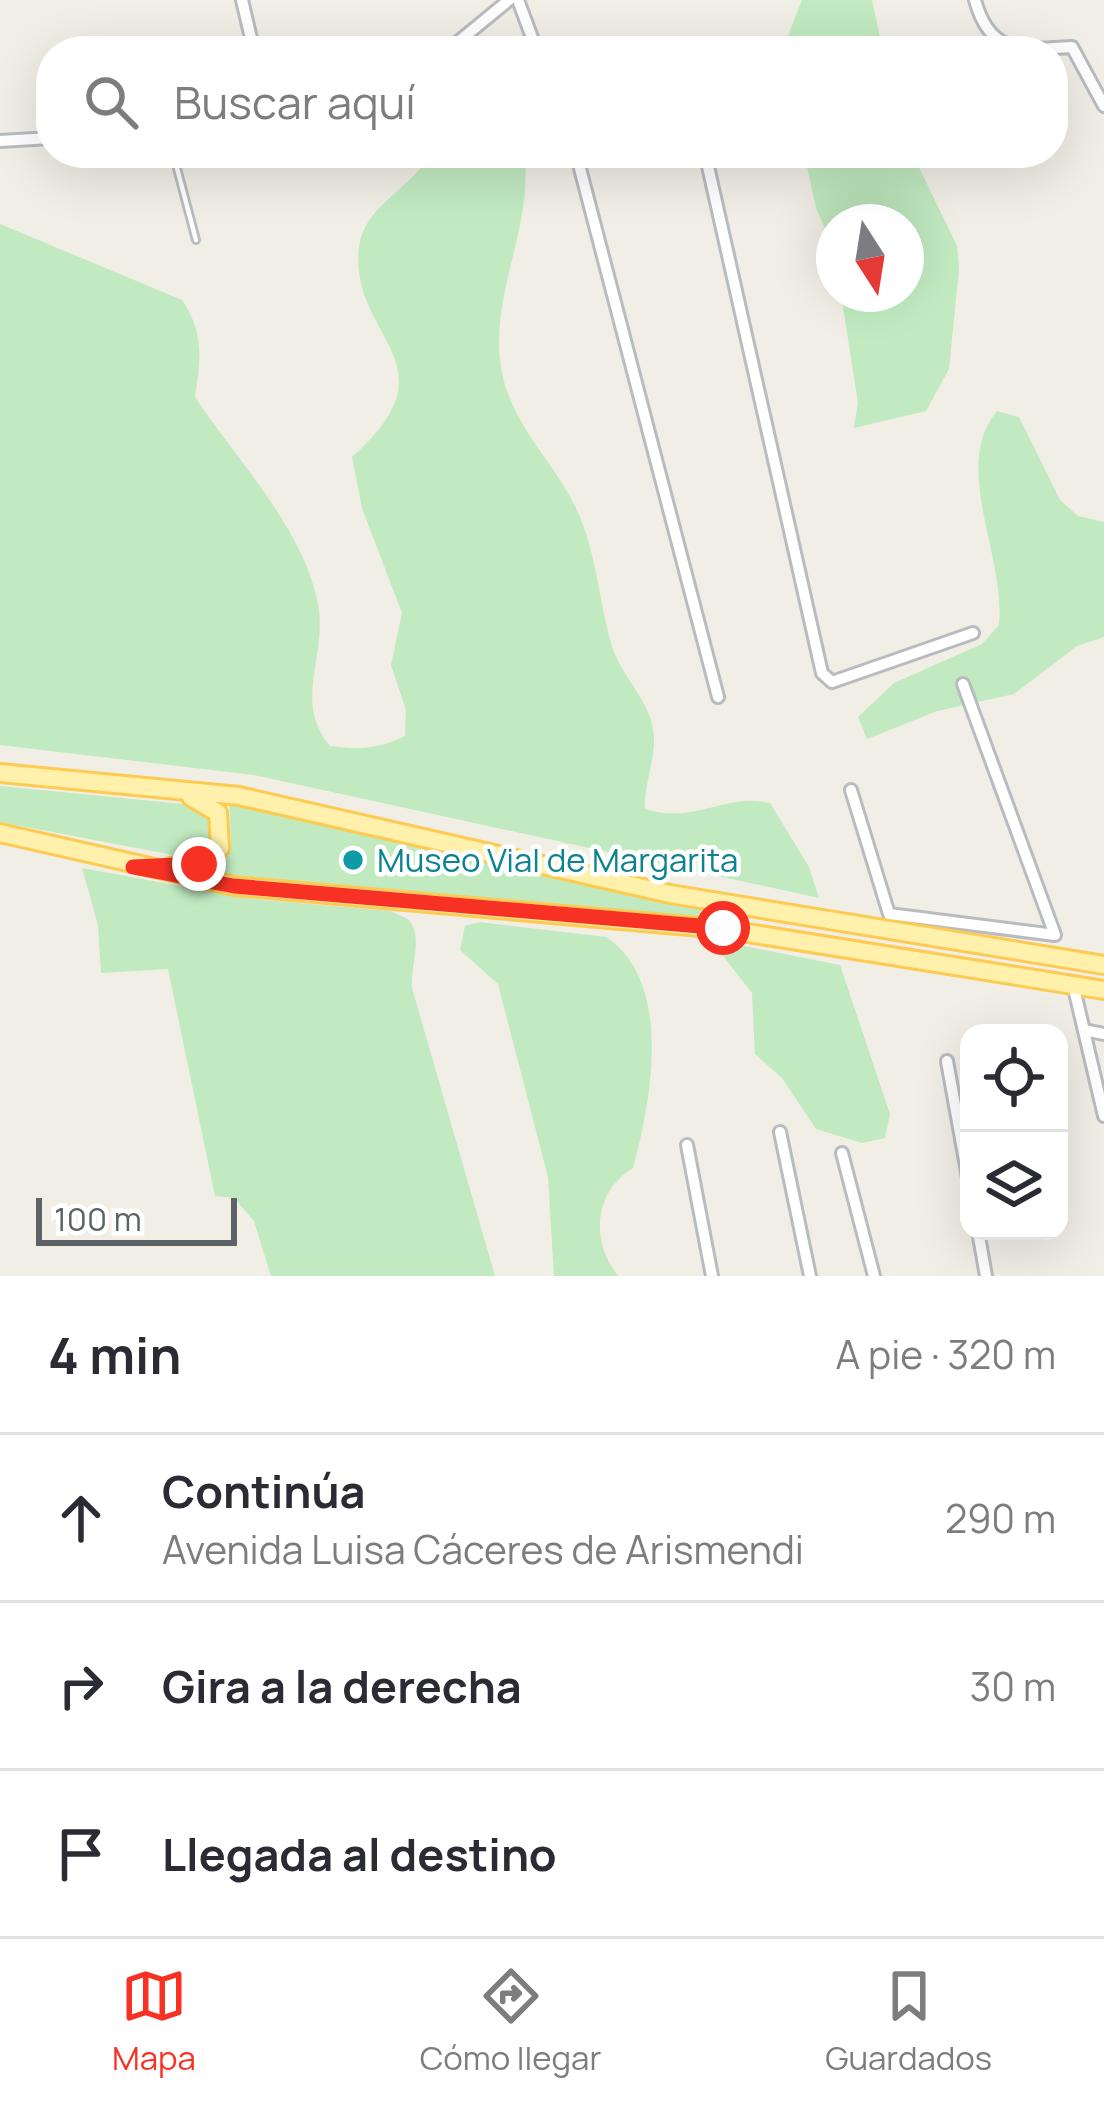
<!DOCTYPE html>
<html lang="es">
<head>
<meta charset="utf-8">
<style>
	:root { --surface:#fff; --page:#f2f2f3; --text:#2b2b33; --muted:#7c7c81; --line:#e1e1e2; --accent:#f73225 }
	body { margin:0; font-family:Manrope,sans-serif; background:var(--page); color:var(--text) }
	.controls { position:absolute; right:36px; bottom:36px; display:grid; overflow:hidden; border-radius:24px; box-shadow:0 12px 48px #0002 }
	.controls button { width:108px; height:108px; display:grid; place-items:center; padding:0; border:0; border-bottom:3px solid var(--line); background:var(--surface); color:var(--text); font:60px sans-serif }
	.compass { position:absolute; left:816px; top:204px; width:108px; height:108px; border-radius:50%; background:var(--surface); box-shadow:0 12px 48px #0002; rotate:168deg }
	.scale { position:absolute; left:36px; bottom:30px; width:201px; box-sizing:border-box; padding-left:12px; border:6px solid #5d6267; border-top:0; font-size:33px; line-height:42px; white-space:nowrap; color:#5d6267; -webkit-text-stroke:9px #fff; paint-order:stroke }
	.stop { position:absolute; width:36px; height:36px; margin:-27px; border:9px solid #f73225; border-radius:50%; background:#fff }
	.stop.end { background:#f73225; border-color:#fff; box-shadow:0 3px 12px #0008 }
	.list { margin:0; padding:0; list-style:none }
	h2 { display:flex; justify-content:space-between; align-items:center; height:156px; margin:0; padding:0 48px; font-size:51px }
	h2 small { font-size:39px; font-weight:400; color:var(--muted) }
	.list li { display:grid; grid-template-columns:78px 1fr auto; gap:36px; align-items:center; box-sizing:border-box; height:168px; padding:0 48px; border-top:3px solid var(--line) }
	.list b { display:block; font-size:45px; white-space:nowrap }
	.list p { margin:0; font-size:39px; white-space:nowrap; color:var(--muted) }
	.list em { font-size:39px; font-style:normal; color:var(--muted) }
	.icon { flex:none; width:66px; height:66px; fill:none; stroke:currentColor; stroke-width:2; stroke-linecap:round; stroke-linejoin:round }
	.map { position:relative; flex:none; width:1104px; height:1276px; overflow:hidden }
	.search { position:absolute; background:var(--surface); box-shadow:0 12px 48px #0002; left:36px; right:36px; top:36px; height:132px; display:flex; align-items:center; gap:30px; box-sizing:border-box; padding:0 42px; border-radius:48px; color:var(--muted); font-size:45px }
	.sheet { height:660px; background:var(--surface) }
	nav { display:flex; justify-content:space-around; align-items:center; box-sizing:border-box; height:168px; border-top:3px solid var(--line); background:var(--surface); font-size:33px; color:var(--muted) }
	nav a { display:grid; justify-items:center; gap:6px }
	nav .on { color:var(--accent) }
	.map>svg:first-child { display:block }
</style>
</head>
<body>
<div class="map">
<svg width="1104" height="1276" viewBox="0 0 1104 1276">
	<rect width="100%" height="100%" fill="#f1eee5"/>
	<g fill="#c1eac0">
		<path d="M802,0H872L883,51H782Z"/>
		<path d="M431,153H522L525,160C531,232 490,295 501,368C510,422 550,457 574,504C597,550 598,599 612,646C621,678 652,700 654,737C655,761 644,784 645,809C696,825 725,792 770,803L809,867L819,898L254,775L0,745V224L182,300C204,332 201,359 195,397C236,459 304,529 318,604C328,657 292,701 330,746C358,750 379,749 405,736L406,710L391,665L402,613L362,508L352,457C459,362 348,339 359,247C364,205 413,188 431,153Z"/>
		<path d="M804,153H912L957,246L959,269L949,369L926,411L854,428L858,403L841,294H906V222H834V250L816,208Z"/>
		<path d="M997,411L1019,417L1060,500L1078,516L1104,522V637L1077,646L1014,694L937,711L867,739L858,717L894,683L982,644L999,625C1006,556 951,467 997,411Z"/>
		<path d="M0,786L193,805L211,818L212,846L189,858L0,822Z"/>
		<path d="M229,803L727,914L726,920L215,874L231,840Z"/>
		<path d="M82,868L252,899L390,911L408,919C424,936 410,966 412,988L495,1276H271L254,1221L234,1198L215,1196L168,969L101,973L98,925Z"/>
		<path d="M479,922L606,937C674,982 651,1102 633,1168C594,1192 590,1240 618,1276H554L548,1177L498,984L460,950L465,926Z"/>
		<path d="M729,943L840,965L890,1114L885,1138L862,1143L816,1129L782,1078L755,1054L752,993L720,952Z"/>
	</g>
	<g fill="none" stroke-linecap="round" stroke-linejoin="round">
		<g stroke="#b8bbc0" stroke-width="10">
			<path id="service" d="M173,153L196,240"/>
		</g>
		<g stroke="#b8bbc0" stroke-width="16">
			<g id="minor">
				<path d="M242,0L254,51"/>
				<path d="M518,0L537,51"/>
				<path d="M975,0C990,56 1023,50 1072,47L1104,106"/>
				<path d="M447,51L509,0"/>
				<path d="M0,141L51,138"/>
				<path d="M576,153L718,697"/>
				<path d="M705,153L822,673L832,682L973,633"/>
				<path d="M851,790L889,914L1055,935L963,684"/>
				<path d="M1073,984L1104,1116"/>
				<path d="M1084,1030L1104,1034"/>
				<path d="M947,1061L969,1183"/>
				<path d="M780,1132L810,1276"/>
				<path d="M687,1145L712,1276"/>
				<path d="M842,1153L874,1276"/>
				<path d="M978,1231L986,1276"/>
			</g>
		</g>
		<g stroke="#fdcb52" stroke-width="22">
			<g id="primary">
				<path d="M0,773L239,796L670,894L1104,965"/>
				<path d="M0,833L234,886L723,929L1104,990"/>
				<path d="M170,867L199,864L220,848L218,813L191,797"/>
			</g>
		</g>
		<use href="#service" stroke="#fff" stroke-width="4.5"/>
		<use href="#minor" stroke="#fff" stroke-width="10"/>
		<use href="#primary" stroke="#fff0ac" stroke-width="16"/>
	</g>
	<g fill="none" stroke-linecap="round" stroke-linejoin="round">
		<path stroke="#f73225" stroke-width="15" d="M199,864L133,867L234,886L723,928"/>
	</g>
	<circle fill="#0f9aa8" stroke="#fff" stroke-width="4.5" cx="353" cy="860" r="12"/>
	<g text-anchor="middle" stroke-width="9" stroke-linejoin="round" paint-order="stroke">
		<g font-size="33" fill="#0d838f" stroke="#fff" text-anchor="start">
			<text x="377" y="872">Museo Vial de Margarita</text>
		</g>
	</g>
</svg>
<div class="controls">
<button><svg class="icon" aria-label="locate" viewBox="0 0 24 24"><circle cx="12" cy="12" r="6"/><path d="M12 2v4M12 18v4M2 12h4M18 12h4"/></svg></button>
<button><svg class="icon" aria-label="layers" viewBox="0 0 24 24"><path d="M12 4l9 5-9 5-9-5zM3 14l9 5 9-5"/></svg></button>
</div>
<svg class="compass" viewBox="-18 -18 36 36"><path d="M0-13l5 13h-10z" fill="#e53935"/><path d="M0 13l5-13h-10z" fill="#7c7c81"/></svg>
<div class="scale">100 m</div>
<div class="stop" style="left:723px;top:928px"></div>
<div class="stop end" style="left:199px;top:864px"></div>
<div class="search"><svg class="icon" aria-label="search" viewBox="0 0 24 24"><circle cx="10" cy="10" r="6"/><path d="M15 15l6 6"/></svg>Buscar aquí</div>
</div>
<section class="sheet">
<h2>4 min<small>A pie · 320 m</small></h2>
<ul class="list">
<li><svg class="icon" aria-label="ahead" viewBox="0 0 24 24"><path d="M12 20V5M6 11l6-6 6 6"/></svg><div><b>Continúa</b><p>Avenida Luisa Cáceres de Arismendi</p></div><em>290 m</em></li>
<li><svg class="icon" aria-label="right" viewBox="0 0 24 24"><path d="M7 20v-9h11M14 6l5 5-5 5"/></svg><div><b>Gira a la derecha</b></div><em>30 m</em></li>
<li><svg class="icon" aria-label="arrive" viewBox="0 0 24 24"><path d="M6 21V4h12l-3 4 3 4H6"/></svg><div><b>Llegada al destino</b></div></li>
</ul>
</section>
<nav>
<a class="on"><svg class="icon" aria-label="map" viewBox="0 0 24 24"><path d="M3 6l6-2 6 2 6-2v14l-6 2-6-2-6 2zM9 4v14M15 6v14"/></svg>Mapa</a>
<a><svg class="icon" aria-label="directions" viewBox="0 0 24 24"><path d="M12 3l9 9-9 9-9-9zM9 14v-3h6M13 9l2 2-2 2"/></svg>Cómo llegar</a>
<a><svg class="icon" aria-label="saved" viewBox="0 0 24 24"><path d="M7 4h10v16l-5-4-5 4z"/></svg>Guardados</a>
</nav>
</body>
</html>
